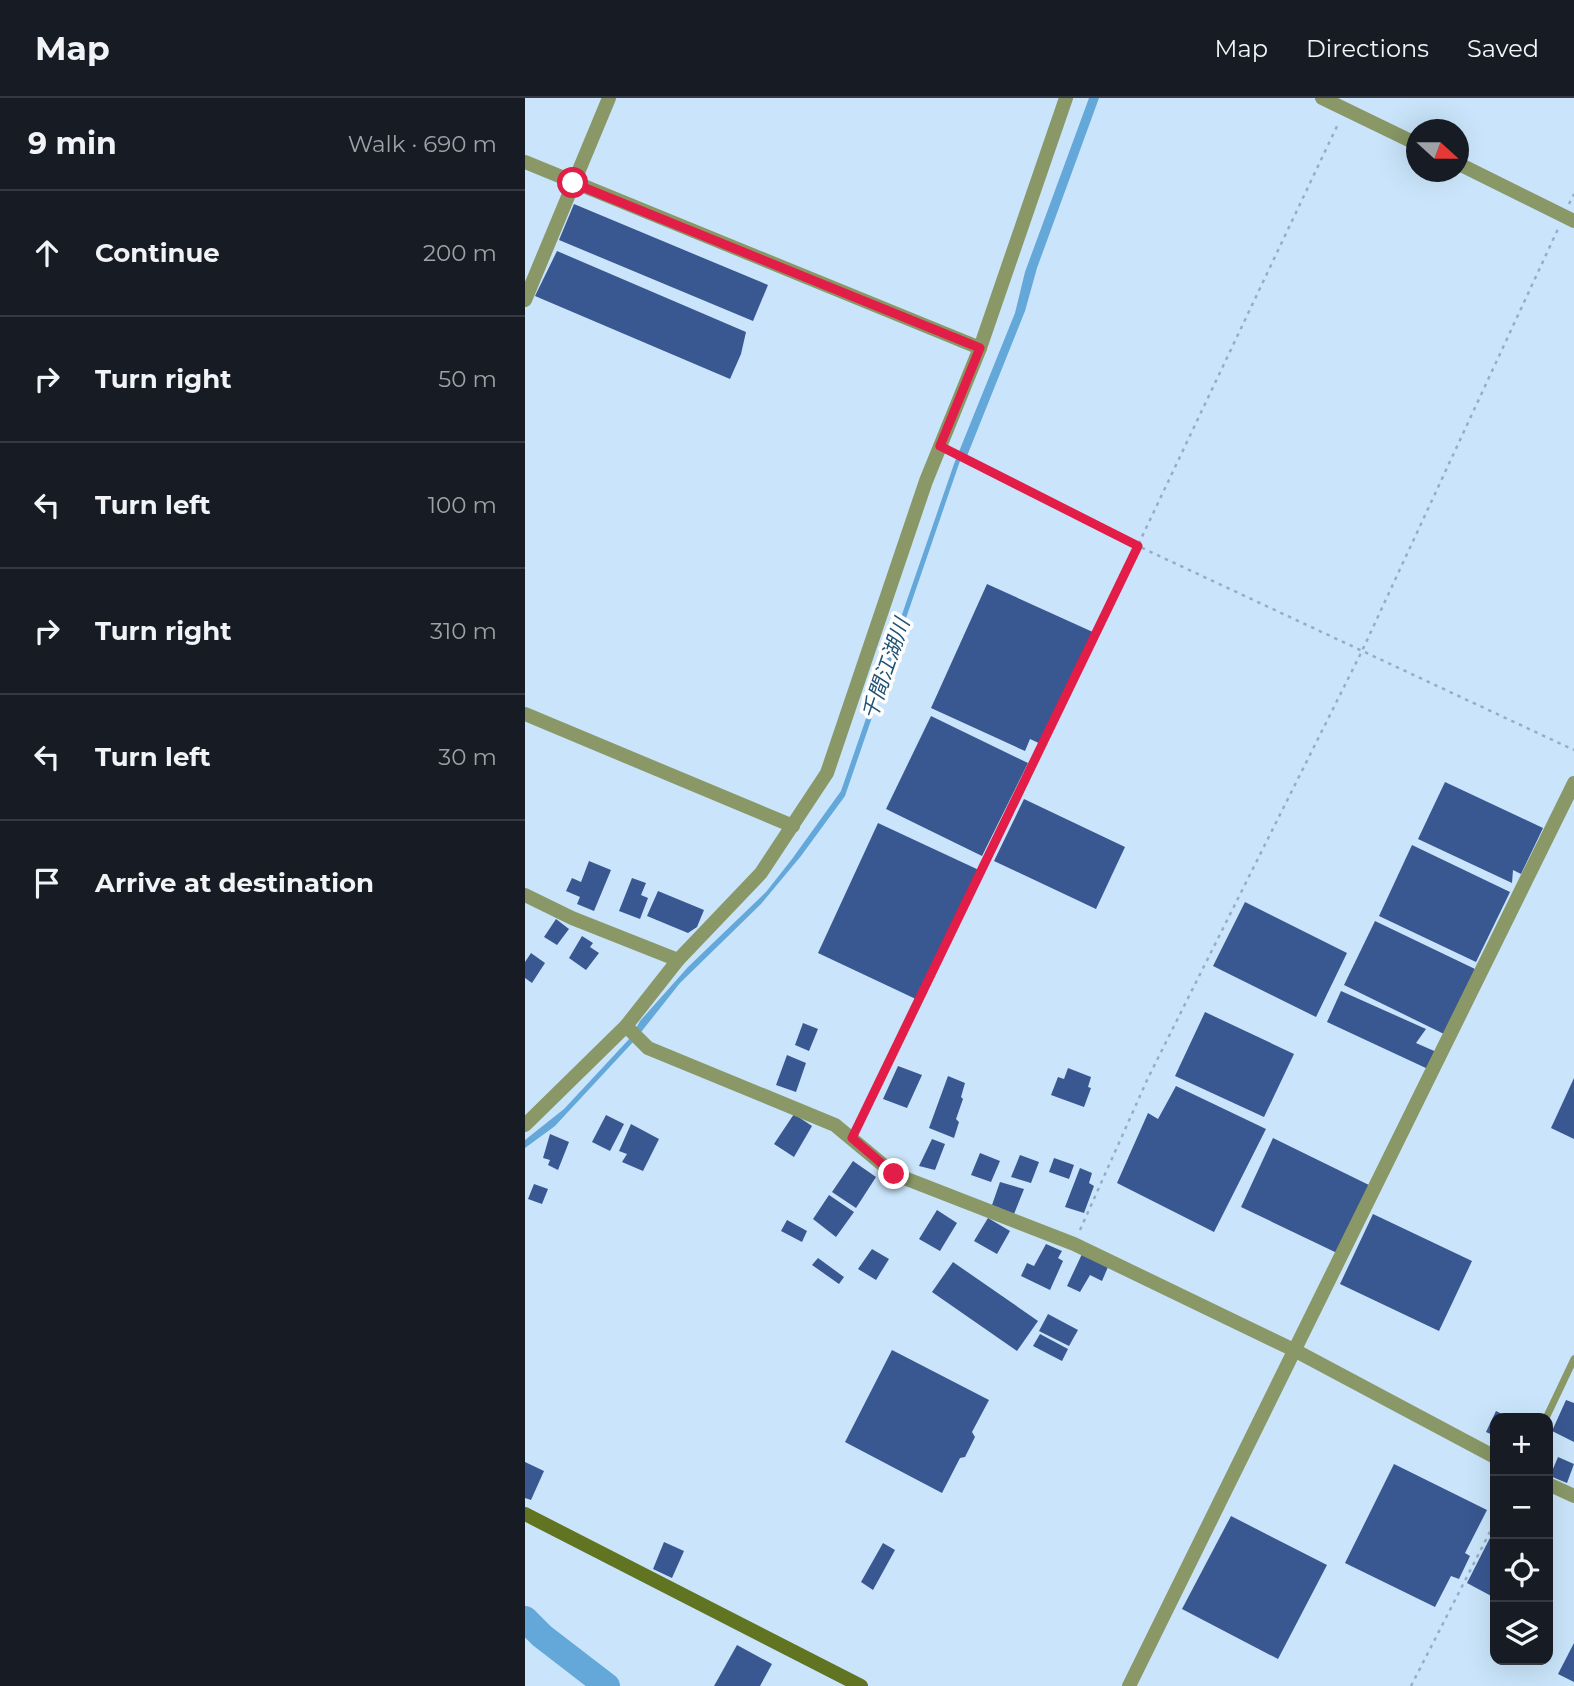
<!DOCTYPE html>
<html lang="en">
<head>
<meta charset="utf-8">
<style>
	:root { --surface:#171b24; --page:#20242c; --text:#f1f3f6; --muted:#9ea1a6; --line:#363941 }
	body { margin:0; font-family:Montserrat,"Noto Sans JP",sans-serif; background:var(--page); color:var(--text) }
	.controls { position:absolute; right:21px; bottom:21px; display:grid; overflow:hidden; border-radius:14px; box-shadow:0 7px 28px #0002 }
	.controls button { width:63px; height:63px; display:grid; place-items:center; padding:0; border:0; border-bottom:2px solid var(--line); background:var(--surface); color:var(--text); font:35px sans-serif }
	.compass { position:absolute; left:881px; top:21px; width:63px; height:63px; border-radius:50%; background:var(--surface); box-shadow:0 7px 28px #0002; rotate:111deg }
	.stop { position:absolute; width:21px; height:21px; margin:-16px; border:5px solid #e11d48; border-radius:50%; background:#fff }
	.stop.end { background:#e11d48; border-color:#fff; box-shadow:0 2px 7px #0008 }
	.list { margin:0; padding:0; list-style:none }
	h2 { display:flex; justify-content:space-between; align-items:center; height:91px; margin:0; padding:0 28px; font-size:30px }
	h2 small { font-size:23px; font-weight:400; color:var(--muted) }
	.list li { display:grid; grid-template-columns:46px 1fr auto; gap:21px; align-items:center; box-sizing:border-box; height:126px; padding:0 28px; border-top:2px solid var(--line) }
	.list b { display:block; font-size:26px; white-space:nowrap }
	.list em { font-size:23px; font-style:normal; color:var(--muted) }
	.icon { flex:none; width:38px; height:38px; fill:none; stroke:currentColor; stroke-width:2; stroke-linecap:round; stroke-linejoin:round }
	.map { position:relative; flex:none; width:1049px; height:1588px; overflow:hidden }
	header { display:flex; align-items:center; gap:42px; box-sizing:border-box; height:98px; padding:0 35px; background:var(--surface); border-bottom:2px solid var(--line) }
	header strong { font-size:33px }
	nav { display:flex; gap:38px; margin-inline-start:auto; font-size:24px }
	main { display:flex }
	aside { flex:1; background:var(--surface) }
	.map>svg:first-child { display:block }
</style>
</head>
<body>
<header>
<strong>Map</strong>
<nav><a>Map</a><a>Directions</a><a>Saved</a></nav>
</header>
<main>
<aside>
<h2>9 min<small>Walk · 690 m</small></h2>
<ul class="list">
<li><svg class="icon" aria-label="ahead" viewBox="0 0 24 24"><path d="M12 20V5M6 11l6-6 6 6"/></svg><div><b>Continue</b></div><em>200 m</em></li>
<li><svg class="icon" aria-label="right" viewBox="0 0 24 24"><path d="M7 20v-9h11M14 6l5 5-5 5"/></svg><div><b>Turn right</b></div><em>50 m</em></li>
<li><svg class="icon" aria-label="left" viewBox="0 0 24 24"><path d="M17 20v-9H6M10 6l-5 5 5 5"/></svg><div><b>Turn left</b></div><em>100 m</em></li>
<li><svg class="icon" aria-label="right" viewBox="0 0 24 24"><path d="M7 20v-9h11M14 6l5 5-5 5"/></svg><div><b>Turn right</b></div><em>310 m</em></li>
<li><svg class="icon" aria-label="left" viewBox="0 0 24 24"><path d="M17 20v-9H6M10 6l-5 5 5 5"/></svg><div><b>Turn left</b></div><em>30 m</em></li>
<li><svg class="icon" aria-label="arrive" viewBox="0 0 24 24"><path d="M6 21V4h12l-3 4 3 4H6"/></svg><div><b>Arrive at destination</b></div></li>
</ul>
</aside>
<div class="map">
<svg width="1049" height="1588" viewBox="0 0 1049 1588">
	<rect width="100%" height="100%" fill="#cae5fb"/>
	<path fill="#64a7d9" d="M564,0H574L512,170L500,213L442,358L437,357L320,698L276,758L236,806L155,885L109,943L42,1015L30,1028L0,1050V1042L39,1011L106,939L115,923L163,869L241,794L267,761L316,693L429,366L490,215L500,174Z"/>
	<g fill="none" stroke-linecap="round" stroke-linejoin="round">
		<path stroke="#64a7d9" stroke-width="26" d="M0,1521L17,1538L82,1588"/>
	</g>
	<g fill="#395791">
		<path d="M49,106L243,187L228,223L34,142Z"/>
		<path d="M32,153L221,234L216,256L205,281L10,198Z"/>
		<path d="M462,486L570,535L518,647L505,641L500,653L406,610Z"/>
		<path d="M406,618L503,665L457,758L361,711Z"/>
		<path d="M920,684L1018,730L996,776L988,772L987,785L893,741Z"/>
		<path d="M499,701L600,749L571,811L469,763Z"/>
		<path d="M353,725L456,773L395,903L293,855Z"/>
		<path d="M887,747L985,794L951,864L854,818Z"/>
		<path d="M64,763L86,772L69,813L52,806L55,799L41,793L47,780L56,784Z"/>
		<path d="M107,780L121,785L116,797L123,800L115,821L94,813Z"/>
		<path d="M133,793L179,812L172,829L163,835L122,818Z"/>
		<path d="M720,804L822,855L791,919L688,868Z"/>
		<path d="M31,821L44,831L32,847L19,839Z"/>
		<path d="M850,823L950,871L919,936L819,887Z"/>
		<path d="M57,838L68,845L65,849L74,855L61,872L44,860Z"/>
		<path d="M6,855L20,865L7,885L0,880V864Z"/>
		<path d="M816,893L901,931L891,945L916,956L903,971L802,924Z"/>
		<path d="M680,914L769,956L739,1019L650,978Z"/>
		<path d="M278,925L293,931L284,953L270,947Z"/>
		<path d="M262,957L281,965L271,994L251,987Z"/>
		<path d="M373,968L397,977L382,1010L358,1001Z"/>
		<path d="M543,970L566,979L563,989L566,990L559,1009L526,997L533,979L539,981Z"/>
		<path d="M423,978L440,985L436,999L438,1001L431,1021L434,1024L429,1040L404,1030Z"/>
		<path d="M1049,980V1041L1026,1030Z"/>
		<path d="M651,988L741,1031L689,1134L592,1085L623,1015L633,1021Z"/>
		<path d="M269,1016L287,1028L269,1059L249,1046Z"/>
		<path d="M81,1017L99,1026L85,1053L67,1044Z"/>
		<path d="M106,1026L134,1041L118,1073L97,1064L102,1056L94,1053Z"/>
		<path d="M25,1036L44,1044L33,1072L23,1067L25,1062L18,1060Z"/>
		<path d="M748,1040L844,1087L812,1155L716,1109Z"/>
		<path d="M407,1041L420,1046L410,1072L394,1068Z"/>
		<path d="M455,1055L475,1063L466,1084L446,1077Z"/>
		<path d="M495,1057L514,1064L506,1085L486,1079Z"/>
		<path d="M529,1060L549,1067L544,1081L524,1074Z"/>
		<path d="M328,1063L351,1079L331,1110L307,1094Z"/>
		<path d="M555,1070L567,1075L564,1085L569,1088L559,1115L540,1109Z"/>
		<path d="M475,1084L499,1091L489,1116L467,1107Z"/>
		<path d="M9,1086L23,1091L17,1106L3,1101Z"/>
		<path d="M304,1097L329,1114L311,1139L288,1121Z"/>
		<path d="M412,1112L432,1125L415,1153L394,1141Z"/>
		<path d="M848,1116L947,1163L914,1233L815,1186Z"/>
		<path d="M463,1120L485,1133L472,1156L449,1143Z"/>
		<path d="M262,1122L282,1133L277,1144L256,1133Z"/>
		<path d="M521,1146L537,1153L533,1160L538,1163L525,1192L496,1178L502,1165L509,1168Z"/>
		<path d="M347,1151L364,1161L351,1182L333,1171Z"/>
		<path d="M557,1156L583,1169L577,1183L565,1177L555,1194L542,1188Z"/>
		<path d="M293,1160L319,1179L314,1186L287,1167Z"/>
		<path d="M428,1164L513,1223L492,1253L407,1194Z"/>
		<path d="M523,1216L553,1232L544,1248L514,1233Z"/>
		<path d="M515,1236L543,1251L537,1263L508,1248Z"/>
		<path d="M367,1252L464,1302L447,1334L450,1339L440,1359L435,1360L417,1395L320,1344Z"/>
		<path d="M1041,1302L1049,1305V1344L1027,1333Z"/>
		<path d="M971,1313L985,1320H970V1338L961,1334Z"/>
		<path d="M1033,1359L1049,1366L1042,1385L1025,1378Z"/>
		<path d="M0,1364L19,1373L6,1402L0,1400Z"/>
		<path d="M869,1366L962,1412L940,1455L945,1458L934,1481L926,1478L910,1509L820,1465Z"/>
		<path d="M706,1418L802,1467L753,1561L657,1511Z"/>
		<path d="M970,1430V1500L942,1485Z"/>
		<path d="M139,1444L159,1453L147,1480L128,1471Z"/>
		<path d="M358,1445L370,1452L348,1492L336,1484Z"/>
		<path d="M1049,1545V1584L1033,1576Z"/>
		<path d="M212,1547L247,1566L235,1588H189Z"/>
	</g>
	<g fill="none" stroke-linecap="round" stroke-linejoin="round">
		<g stroke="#93afc5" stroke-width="2.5" stroke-dasharray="3.5 5" stroke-linecap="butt">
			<path d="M1044,106L1049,96"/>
			<path d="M427,354L613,448L1049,652"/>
			<path d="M333,1028L518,647L814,24"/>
			<path d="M555,1132L623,980L837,553L1033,131"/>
			<path d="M886,1588L970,1424"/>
		</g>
		<path stroke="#899866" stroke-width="7" d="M1021,1320L1049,1261"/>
		<g stroke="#899866" stroke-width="14">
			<path d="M797,0L892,46"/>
			<path d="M0,64L455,250"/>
			<path d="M934,66L1049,123"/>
			<path d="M0,202L84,0"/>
			<path d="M0,616L268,728"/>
			<path d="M0,797L47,820L153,862"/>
			<path d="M101,928L123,950L310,1027L369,1076L549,1146L771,1253L970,1359"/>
			<path d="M0,1027L101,928L153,862L236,775L302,675L401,383L455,250L541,0"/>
			<path d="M1023,1386L1049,1398"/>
			<path d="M604,1588L1049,685"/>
		</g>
		<path stroke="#607421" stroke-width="14" d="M0,1416L336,1588"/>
	</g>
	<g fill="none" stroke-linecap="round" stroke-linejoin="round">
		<path stroke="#e11d48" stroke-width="9" d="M48,85L455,250L415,348L613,448L327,1040L369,1076"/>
	</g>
	<g text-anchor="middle" stroke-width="7" stroke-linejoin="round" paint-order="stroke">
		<g font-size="21" font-style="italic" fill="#205274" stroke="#fff">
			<text transform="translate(361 571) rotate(-71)" y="7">千間江湖川</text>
		</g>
	</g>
</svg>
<div class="controls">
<button>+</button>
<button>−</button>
<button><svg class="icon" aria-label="locate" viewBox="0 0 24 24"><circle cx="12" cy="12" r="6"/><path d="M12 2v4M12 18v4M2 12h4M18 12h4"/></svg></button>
<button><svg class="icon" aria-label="layers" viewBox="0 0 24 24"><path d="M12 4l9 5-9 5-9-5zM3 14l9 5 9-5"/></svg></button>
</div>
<svg class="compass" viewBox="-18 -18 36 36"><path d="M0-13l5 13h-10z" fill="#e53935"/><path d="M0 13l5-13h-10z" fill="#9ea1a6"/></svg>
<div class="stop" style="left:48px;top:85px"></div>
<div class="stop end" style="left:369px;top:1076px"></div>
</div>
</main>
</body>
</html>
